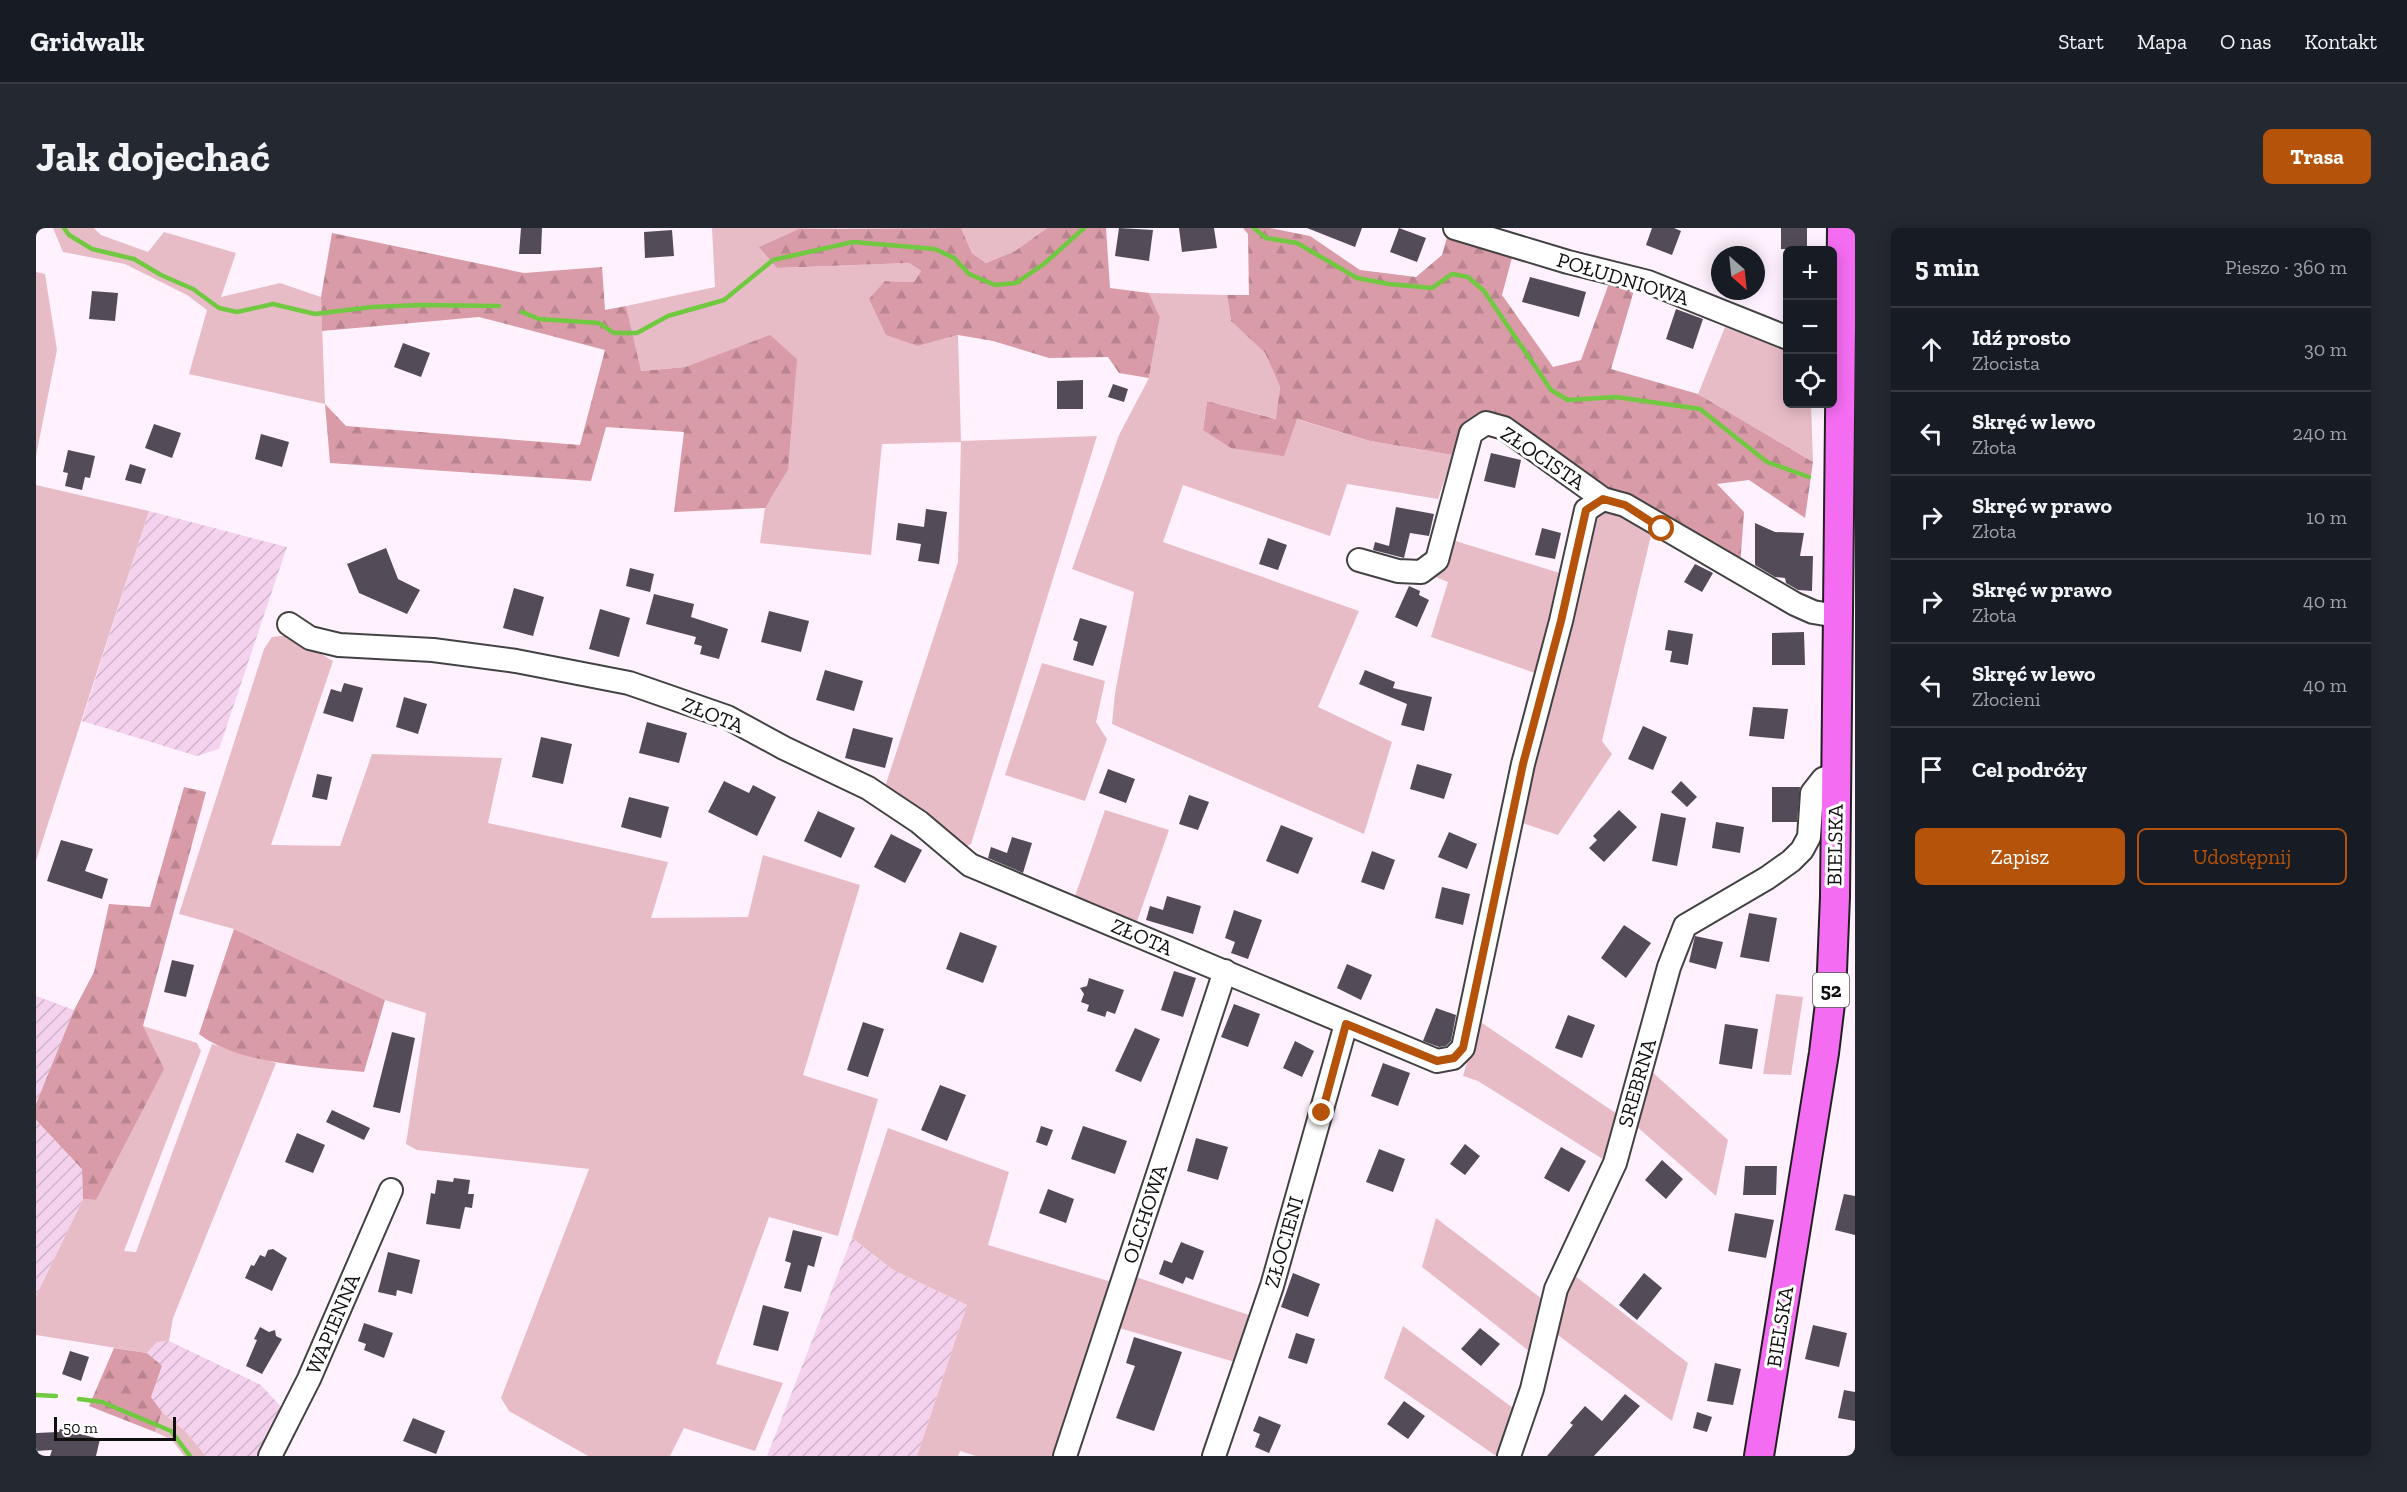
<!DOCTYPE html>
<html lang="pl">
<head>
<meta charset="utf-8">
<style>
	:root { --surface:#171b24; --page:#242831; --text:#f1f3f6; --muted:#9ea1a6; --line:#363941; --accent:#b45309 }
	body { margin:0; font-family:"Zilla Slab",serif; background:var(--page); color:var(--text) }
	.controls { position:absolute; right:18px; top:18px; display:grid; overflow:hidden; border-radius:9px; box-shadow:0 3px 15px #0003 }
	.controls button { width:54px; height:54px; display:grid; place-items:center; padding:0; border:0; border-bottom:2px solid var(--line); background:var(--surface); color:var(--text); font:30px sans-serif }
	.compass { position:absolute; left:1675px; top:18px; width:54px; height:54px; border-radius:50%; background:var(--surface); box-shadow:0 3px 15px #0003; rotate:153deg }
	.scale { position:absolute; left:18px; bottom:15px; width:122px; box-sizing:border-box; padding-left:6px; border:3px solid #0f0f0f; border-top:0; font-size:16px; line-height:21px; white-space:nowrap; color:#0f0f0f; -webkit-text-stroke:4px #fff; paint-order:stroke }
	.stop { position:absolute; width:18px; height:18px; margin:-14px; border:4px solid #b45309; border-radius:50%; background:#fff }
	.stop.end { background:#b45309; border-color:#fff; box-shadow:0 2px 6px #0008 }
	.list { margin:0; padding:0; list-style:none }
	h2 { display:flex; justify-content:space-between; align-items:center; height:78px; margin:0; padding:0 24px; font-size:26px }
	h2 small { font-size:20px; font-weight:400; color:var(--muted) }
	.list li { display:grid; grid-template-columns:39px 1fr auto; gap:18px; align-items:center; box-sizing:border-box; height:84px; padding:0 24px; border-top:2px solid var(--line) }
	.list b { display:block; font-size:22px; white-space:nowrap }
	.list p { margin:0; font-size:20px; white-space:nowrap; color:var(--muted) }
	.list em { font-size:20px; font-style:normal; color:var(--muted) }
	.actions { display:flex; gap:12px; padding:18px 24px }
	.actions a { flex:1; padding:14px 0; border:2px solid var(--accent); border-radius:9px; text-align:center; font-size:21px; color:var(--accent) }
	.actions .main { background:var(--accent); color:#fff }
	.icon { flex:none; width:33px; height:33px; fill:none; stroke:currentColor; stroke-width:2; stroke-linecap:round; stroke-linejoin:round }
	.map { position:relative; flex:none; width:1819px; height:1228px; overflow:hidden; border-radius:9px }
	header { display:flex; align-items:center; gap:36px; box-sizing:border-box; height:84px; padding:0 30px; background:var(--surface); border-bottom:2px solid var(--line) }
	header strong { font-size:28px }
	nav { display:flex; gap:33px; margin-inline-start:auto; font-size:21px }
	.intro { display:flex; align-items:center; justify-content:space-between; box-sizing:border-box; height:144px; padding:0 36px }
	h1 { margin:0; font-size:42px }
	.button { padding:15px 27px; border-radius:9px; background:var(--accent); color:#fff; font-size:21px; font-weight:700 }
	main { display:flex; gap:36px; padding:0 36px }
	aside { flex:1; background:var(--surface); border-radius:9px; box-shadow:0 3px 15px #0003 }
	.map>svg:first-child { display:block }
</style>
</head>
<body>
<header>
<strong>Gridwalk</strong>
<nav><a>Start</a><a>Mapa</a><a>O nas</a><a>Kontakt</a></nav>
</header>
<div class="intro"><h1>Jak dojechać</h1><a class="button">Trasa</a></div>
<main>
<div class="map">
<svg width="1819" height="1228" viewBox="0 0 1819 1228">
	<defs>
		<pattern id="farmland-furrows" width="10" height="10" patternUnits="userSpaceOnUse" patternTransform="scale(1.5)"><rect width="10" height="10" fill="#f4d2ee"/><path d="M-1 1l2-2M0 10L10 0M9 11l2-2" fill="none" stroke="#d0b3cb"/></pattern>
		<pattern id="forest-firs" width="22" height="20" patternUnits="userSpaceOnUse" patternTransform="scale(1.5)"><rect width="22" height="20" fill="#d99ba7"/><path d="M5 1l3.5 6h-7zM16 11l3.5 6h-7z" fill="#b9848f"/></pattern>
	</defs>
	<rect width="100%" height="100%" fill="#fff2fe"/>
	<g fill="url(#farmland-furrows)">
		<path d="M113,283L251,319L183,521L161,528L46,493Z"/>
		<path d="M0,768L38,782L0,876Z"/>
		<path d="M0,892L46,941L47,971L0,1068Z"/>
		<path d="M816,1010L857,1042L931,1077L881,1228H731Z"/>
		<path d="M133,1113L225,1157L248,1182L227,1228H170L150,1204L126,1184L115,1169L126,1139L111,1125L121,1114Z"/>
	</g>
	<g fill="#e8bcc7">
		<path d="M17,0H58L65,7L112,24L128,4L200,25L185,69L244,55L285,69L289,176L153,146L171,82L151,67L89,36L27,24Z"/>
		<path d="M676,0H802L763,1L741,40L873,35L885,43L878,54L849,53L882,118L922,107L925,213L1061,208L935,616L924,622L849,559L922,334L925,214L846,216L835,327L724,315L729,280L752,242L734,108L649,139L604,143L590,78L679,59Z"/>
		<path d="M925,0H1011L979,23L950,35L936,25Z"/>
		<path d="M0,44L9,46L21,122L0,228Z"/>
		<path d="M1113,65L1191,67L1195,93L1229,125L1244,159L1241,191L1171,173L1167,202L1260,191L1334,213L1417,227L1402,271L1311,256L1294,308L1147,257L1127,314L1323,383L1282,479L1356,514L1328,606L1076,496L1079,465L1098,364L1036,341L1083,207L1113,150L1124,89Z"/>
		<path d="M1689,99L1751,121L1752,176H1775L1777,234L1662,166Z"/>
		<path d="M0,257L113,283L0,633Z"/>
		<path d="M1573,282L1617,299L1566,513L1576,526L1522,607L1481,593L1557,291Z"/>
		<path d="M1413,311L1527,346L1505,447L1395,409L1412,354L1397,348Z"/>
		<path d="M253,407L297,433L235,617L304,618L336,526L466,530L452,595L632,634L615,690L712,689L727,627L824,657L767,847L842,871L802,1008L733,989L680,1136L747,1155L719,1223L648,1200L634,1228H552L473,1183L465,1170L553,941L381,922L370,916L390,785L349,772L198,701L143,686L228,421L236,409Z"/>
		<path d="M1006,435L1069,453L1060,494L1071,511L1049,573L969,547Z"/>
		<path d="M1069,582L1133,602L1099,699L1038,671Z"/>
		<path d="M1740,766L1767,769L1755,847L1727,846Z"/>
		<path d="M1443,793L1584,888L1573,935L1442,853L1427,848Z"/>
		<path d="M107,798L161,815L165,823L88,1023L100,1024L176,816L240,835L137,1090L133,1113L121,1114L111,1125L0,1107V1068L47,971L60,972Z"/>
		<path d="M1614,842L1692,912L1680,968L1599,897Z"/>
		<path d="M852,900L973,944L952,1017L1079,1055L1018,1228H940L924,1223L922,1228H881L931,1077L857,1042L816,1010Z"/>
		<path d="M1400,990L1510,1074L1498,1127L1386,1039Z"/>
		<path d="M1097,1048L1219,1089L1202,1135L1080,1099Z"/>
		<path d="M1539,1048L1652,1135L1636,1193L1518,1104L1525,1067Z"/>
		<path d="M1367,1098L1481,1183L1465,1228H1460L1348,1150Z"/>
		<path d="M126,1184L150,1204L170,1228H148L136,1212L119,1204Z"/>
	</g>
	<g fill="url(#forest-firs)">
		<path d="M925,0L936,25L950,35L979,23L1011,0H1070L1074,60L1113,65L1124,89L1113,150L1083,145L1072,129L1013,130L957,113L922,107L882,118L850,107L833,71L849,53L878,54L885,43L873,35L741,40L723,19L763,1Z"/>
		<path d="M1207,0H1234L1274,8L1324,42L1380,49L1406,27L1412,6L1477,26L1466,67L1517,139L1545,132L1572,58L1599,59L1575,141L1662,166L1777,234L1769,290L1713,252L1681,256L1708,284L1704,339L1567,264L1466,192L1431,201L1417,227L1334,213L1261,191L1248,228L1195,220L1167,202L1171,173L1240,191L1244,159L1229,125L1195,93L1191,67H1213L1212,6Z"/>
		<path d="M296,5L488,45L566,39L569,82L590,78L605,143L649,139L734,107L761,131L752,242L729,280L638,284L648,204L570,199L555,253L294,235L289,176L310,198L544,217L569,122L443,89L286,103L285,69Z"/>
		<path d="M148,559L170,564L107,798L128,841L60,972L47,971L46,941L0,892V876L38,782L58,744L73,676L114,679Z"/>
		<path d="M198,701L349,772L328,844C278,839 204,837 163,806Z"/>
		<path d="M78,1120L111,1125L126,1138L115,1169L126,1184L119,1204L53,1178Z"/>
	</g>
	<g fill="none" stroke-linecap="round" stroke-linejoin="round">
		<g stroke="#70c941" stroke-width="4.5">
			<path d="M28,0L33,7L56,21L98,31L125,47L157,61L183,80L201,84L237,76L279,86L336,79L385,77L463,78"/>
			<path d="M1218,0L1230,10L1261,15L1321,50L1353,56L1396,60L1416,46L1432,49L1448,63L1515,162L1532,172L1580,169L1664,181L1731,234L1773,249"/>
			<path d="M486,84L503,91L563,95L578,105H601L632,88L688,72L737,32L817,14L899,21L918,30L933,46L959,57L980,55L1008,36L1048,0"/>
			<path d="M0,1167L20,1168"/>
			<path d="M43,1171L66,1174L135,1203L154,1228"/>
		</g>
	</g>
	<g fill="#534c58">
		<path d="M485,0H506L505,26H483Z"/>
		<path d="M1083,0L1117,2L1113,33L1079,28Z"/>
		<path d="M1143,0H1178L1181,20L1146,24Z"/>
		<path d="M1271,0H1326L1319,19Z"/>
		<path d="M1363,0L1390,10L1381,34L1354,24Z"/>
		<path d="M1616,0H1638L1645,3L1636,27L1610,17Z"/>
		<rect x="1745" y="0" width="26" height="21"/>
		<path d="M636,2L638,28L609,30L608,4Z"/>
		<path d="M1494,49L1550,64L1543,89L1486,74Z"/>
		<path d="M56,63L82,65L79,93L53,91Z"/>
		<path d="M1640,81L1667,91L1657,121L1630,111Z"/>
		<path d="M367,115L394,125L385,149L358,139Z"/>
		<path d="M1047,152V181H1021V153Z"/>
		<path d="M1077,156L1092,161L1088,174L1072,169Z"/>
		<path d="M118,196L145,205L136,230L109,220Z"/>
		<path d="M225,206L253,214L246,239L219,231Z"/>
		<path d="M32,222L59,228L54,250L49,249L46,262L29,258L32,245L27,244Z"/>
		<path d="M1455,225L1485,232L1479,260L1448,253Z"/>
		<path d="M94,236L110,241L105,256L89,252Z"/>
		<path d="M1360,279L1398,286L1393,308L1374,305L1368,330L1337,322L1339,314L1353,318Z"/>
		<path d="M890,281L911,284L903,336L882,333L885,316L860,312L862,295L888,299Z"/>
		<path d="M1719,295L1739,304L1768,305L1764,328H1777L1776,363L1762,362L1750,355L1749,350L1739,349L1719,337Z"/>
		<path d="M1506,300L1525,305L1519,331L1499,327Z"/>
		<path d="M1232,310L1251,317L1242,342L1223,336Z"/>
		<path d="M350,320L362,351L384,362L371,386L323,365L311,336Z"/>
		<path d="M1659,336L1677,345L1666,364L1648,354Z"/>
		<path d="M594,340L618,346L614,364L590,358Z"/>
		<path d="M1373,358L1384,363L1383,367L1393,372L1381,399L1359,389Z"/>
		<path d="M478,360L508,369L497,408L467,400Z"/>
		<path d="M618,366L658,376L655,389L692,401L683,431L664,426L666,418L658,416L660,409L610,396Z"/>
		<path d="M564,381L594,390L583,429L553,421Z"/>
		<path d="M733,383L773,393L765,424L725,414Z"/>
		<path d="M1044,390L1071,398L1057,438L1037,432L1042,414L1037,412Z"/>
		<path d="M1632,402L1657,406L1652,437L1634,434L1636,423L1629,422Z"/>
		<path d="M1768,404L1769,437H1736V405Z"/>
		<path d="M789,442L827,453L818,483L780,472Z"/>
		<path d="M1329,442L1359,454L1357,460L1396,469L1388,503L1365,497L1371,476L1323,456Z"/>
		<path d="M308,455L327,460L317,494L287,485L295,461L305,464Z"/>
		<path d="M368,469L391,476L382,506L360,499Z"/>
		<path d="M1717,479L1752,481L1748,511L1713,508Z"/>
		<path d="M611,494L651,505L643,535L603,525Z"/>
		<path d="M1607,498L1631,509L1617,542L1592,531Z"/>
		<path d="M817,500L857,510L849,540L809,530Z"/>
		<path d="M505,509L536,516L527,556L496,549Z"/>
		<path d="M1381,536L1416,546L1408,571L1374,561Z"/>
		<path d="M1072,541L1099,551L1090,575L1063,565Z"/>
		<path d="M281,546L296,549L291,572L276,569Z"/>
		<path d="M688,553L713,565L717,557L740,569L721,608L672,584Z"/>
		<path d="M1645,553L1661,569L1651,579L1635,564Z"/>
		<path d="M1736,559H1764L1761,594H1736Z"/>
		<path d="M1153,567L1173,574L1162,602L1143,596Z"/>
		<path d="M593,569L633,579L625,610L585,599Z"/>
		<path d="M1583,582L1601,599L1568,634L1553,620L1561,612L1557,608Z"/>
		<path d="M782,583L819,600L805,630L768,613Z"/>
		<path d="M1625,585L1650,590L1641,638L1616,633Z"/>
		<path d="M1680,594L1708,599L1704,625L1676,620Z"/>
		<path d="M1245,597L1277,610L1262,646L1230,633Z"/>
		<path d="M1413,604L1441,616L1431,641L1402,629Z"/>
		<path d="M855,606L886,622L869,655L838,639Z"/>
		<path d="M976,609L996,615L987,645L952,630L955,619L971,625Z"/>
		<path d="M25,612L57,621L49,643L72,651L66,671L11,653Z"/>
		<path d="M1336,623L1359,632L1348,662L1325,654Z"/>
		<path d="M1406,659L1434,666L1427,697L1399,690Z"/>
		<path d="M1131,668L1165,678L1157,706L1110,692L1114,678L1127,682Z"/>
		<path d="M1198,682L1226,692L1212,731L1195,725L1199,714L1189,710Z"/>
		<path d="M1713,685L1741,690L1733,734L1704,729Z"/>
		<path d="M1588,697L1615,715L1590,750L1565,730Z"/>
		<path d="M924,704L961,718L947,755L910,741Z"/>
		<path d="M1659,708L1687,714L1680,741L1653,734Z"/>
		<path d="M136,732L158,737L150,769L128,764Z"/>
		<path d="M1311,736L1336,747L1325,772L1301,760Z"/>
		<path d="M1138,743L1160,750L1147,789L1125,782Z"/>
		<path d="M1053,750L1088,762L1079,786L1071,783L1069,789L1051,783L1053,777L1045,774L1048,766L1044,760L1051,758Z"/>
		<path d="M1198,776L1224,786L1212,819L1185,809Z"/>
		<path d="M1400,780L1420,787L1415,813L1410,818L1403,819L1387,813Z"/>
		<path d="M1532,787L1559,797L1546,830L1519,820Z"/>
		<path d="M827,794L848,801L832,849L811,842Z"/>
		<path d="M1689,796L1722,801L1716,841L1683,836Z"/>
		<path d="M1099,800L1124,811L1105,854L1079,843Z"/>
		<path d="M356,804L379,810L364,885L337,879Z"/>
		<path d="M1259,813L1278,823L1266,849L1247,840Z"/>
		<path d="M1347,835L1374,845L1362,878L1335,868Z"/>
		<path d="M904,857L930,867L911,913L885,902Z"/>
		<path d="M296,882L334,900L328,912L290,894Z"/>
		<path d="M1005,898L1017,902L1011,918L1000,914Z"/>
		<path d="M1047,898L1091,913L1079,946L1035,931Z"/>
		<path d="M261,905L289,917L277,945L249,934Z"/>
		<path d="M1160,910L1192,919L1182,952L1151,943Z"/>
		<path d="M1429,916L1444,928L1429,947L1414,936Z"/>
		<path d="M1525,919L1550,933L1533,964L1508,950Z"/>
		<path d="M1343,921L1369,931L1357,964L1330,954Z"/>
		<path d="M1626,932L1647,951L1630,971L1609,952Z"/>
		<path d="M1709,938H1741L1740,967H1707Z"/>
		<path d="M418,950L434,952L432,966H438L436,980L429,979L424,1001L390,996L395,965L399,966L401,952L417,954Z"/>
		<path d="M1012,961L1038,971L1030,995L1003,985Z"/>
		<path d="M1808,966L1819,968V1007L1799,1002Z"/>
		<path d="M1699,985L1738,992L1730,1030L1692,1023Z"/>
		<path d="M757,1002L786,1009L778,1039L772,1037L765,1064L748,1060L755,1035L749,1033Z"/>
		<path d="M1145,1014L1168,1023L1157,1052L1150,1049L1147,1056L1123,1046L1128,1032L1136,1035Z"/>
		<path d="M237,1021L251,1030L236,1063L209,1050L215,1037L218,1038L224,1027L229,1029L232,1022Z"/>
		<path d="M352,1024L384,1032L376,1066L361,1062L360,1068L342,1064Z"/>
		<path d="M1257,1045L1284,1056L1272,1089L1245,1079Z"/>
		<path d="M1608,1045L1626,1060L1601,1092L1583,1077Z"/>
		<path d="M727,1077L753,1084L742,1123L717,1117Z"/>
		<path d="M328,1095L357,1105L348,1130L328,1122L330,1116L322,1113Z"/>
		<path d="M1777,1097L1811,1105L1803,1139L1769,1131Z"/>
		<path d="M224,1099L233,1104L239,1102L240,1108L246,1111L226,1146L210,1138L221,1112L218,1111Z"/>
		<path d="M1444,1100L1464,1116L1445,1138L1425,1121Z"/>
		<path d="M1260,1105L1279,1111L1271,1136L1252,1130Z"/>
		<path d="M1098,1109L1146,1124L1118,1203L1080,1190L1099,1138L1090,1135Z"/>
		<path d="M34,1123L53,1129L45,1153L26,1146Z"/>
		<path d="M1679,1135L1705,1141L1697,1177L1671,1173Z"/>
		<path d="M1808,1162L1819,1164V1193L1802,1190Z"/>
		<path d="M1589,1166L1604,1178L1558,1228H1511L1537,1197L1534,1195L1549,1178L1566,1193Z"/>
		<path d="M1368,1173L1389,1188L1372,1211L1351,1196Z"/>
		<path d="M1661,1184L1676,1189L1671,1204L1657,1200Z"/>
		<path d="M1223,1188L1245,1197L1233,1225L1219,1219L1224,1206L1217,1203Z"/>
		<path d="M377,1190L409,1203L400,1226L367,1213Z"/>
		<path d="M24,1201L64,1211L60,1228H14L16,1222L0,1223V1205L23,1204Z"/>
	</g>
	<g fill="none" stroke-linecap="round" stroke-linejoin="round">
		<g stroke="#424242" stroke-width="26">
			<g id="minor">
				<path d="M1419,0L1532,34L1612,54L1752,110"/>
				<path d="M1323,332L1362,343L1385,344L1401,332L1435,205L1450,195L1468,200L1567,271L1589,277L1759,376L1777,384L1801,388"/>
				<path d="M253,396L274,410L303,417L397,422L480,433L593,455L691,489L748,520L832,560L883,594L934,637L1401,833L1417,830L1427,820L1487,536L1525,393L1550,282L1567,271"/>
				<path d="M234,1228L273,1151L355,962"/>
				<path d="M1029,1228L1189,743"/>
				<path d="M1178,1228L1236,1058L1310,796"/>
				<path d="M1473,1228L1496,1161L1520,1061L1579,935L1633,739L1649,698L1731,650L1755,633L1766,622L1773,609L1776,565L1787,551L1800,546"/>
			</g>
		</g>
		<g stroke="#202020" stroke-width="32">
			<path id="major" d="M1723,1228L1788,825L1795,767L1799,669L1806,0"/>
		</g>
		<use href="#minor" stroke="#fff" stroke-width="22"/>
		<use href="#major" stroke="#f46cf2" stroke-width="28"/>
	</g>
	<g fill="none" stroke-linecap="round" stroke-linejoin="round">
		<path stroke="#b45309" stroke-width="8" d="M1286,885L1310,796L1401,833L1418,830L1427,820L1487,536L1525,393L1550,282L1567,271L1589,277L1626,301"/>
	</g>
	<g text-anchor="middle" stroke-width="6" stroke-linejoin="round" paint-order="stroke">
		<rect fill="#fff" stroke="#575757" stroke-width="1.5" x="1777" y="745" width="36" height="34" rx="4.5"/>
		<g font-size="20" font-weight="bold" fill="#0f0f0f">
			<text x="1795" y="769">52</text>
		</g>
		<g font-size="21" fill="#0f0f0f" stroke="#fff">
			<text transform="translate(1587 51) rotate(17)" y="7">POŁUDNIOWA</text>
			<text transform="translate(1507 230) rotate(34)" y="7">ZŁOCISTA</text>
			<text transform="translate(677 487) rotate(22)" y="7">ZŁOTA</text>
			<text transform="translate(1799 617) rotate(-89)" y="7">BIELSKA</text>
			<text transform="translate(1106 709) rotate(23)" y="7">ZŁOTA</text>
			<text transform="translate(1601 855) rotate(-74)" y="7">SREBRNA</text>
			<text transform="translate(1109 986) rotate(-72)" y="7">OLCHOWA</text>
			<text transform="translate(1248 1014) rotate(-74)" y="7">ZŁOCIENI</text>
			<text transform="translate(297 1096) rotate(-67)" y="7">WAPIENNA</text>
			<text transform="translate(1744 1099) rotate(-81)" y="7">BIELSKA</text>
		</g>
	</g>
</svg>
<div class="controls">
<button>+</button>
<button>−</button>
<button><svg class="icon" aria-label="locate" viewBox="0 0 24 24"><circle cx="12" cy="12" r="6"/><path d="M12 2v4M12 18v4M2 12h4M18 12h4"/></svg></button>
</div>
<svg class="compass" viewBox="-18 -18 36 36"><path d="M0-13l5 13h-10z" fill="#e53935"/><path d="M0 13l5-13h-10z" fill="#9ea1a6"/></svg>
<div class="scale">50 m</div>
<div class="stop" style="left:1626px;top:301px"></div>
<div class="stop end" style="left:1286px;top:885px"></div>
</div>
<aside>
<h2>5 min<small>Pieszo · 360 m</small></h2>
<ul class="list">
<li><svg class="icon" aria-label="ahead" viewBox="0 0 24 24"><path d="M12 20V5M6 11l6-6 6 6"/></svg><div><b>Idź prosto</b><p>Złocista</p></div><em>30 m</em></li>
<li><svg class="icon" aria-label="left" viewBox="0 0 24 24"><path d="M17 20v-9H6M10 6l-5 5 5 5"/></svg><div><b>Skręć w lewo</b><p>Złota</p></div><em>240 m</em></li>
<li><svg class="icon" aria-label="right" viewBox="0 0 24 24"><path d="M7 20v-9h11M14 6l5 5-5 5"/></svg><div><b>Skręć w prawo</b><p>Złota</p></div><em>10 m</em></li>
<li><svg class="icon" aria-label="right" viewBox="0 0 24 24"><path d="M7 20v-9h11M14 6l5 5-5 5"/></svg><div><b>Skręć w prawo</b><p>Złota</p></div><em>40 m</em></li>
<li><svg class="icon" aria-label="left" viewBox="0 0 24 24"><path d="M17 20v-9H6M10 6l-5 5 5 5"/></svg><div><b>Skręć w lewo</b><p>Złocieni</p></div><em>40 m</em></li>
<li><svg class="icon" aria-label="arrive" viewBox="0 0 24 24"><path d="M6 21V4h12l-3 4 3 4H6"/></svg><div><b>Cel podróży</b></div></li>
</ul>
<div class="actions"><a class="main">Zapisz</a><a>Udostępnij</a></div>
</aside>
</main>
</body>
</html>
